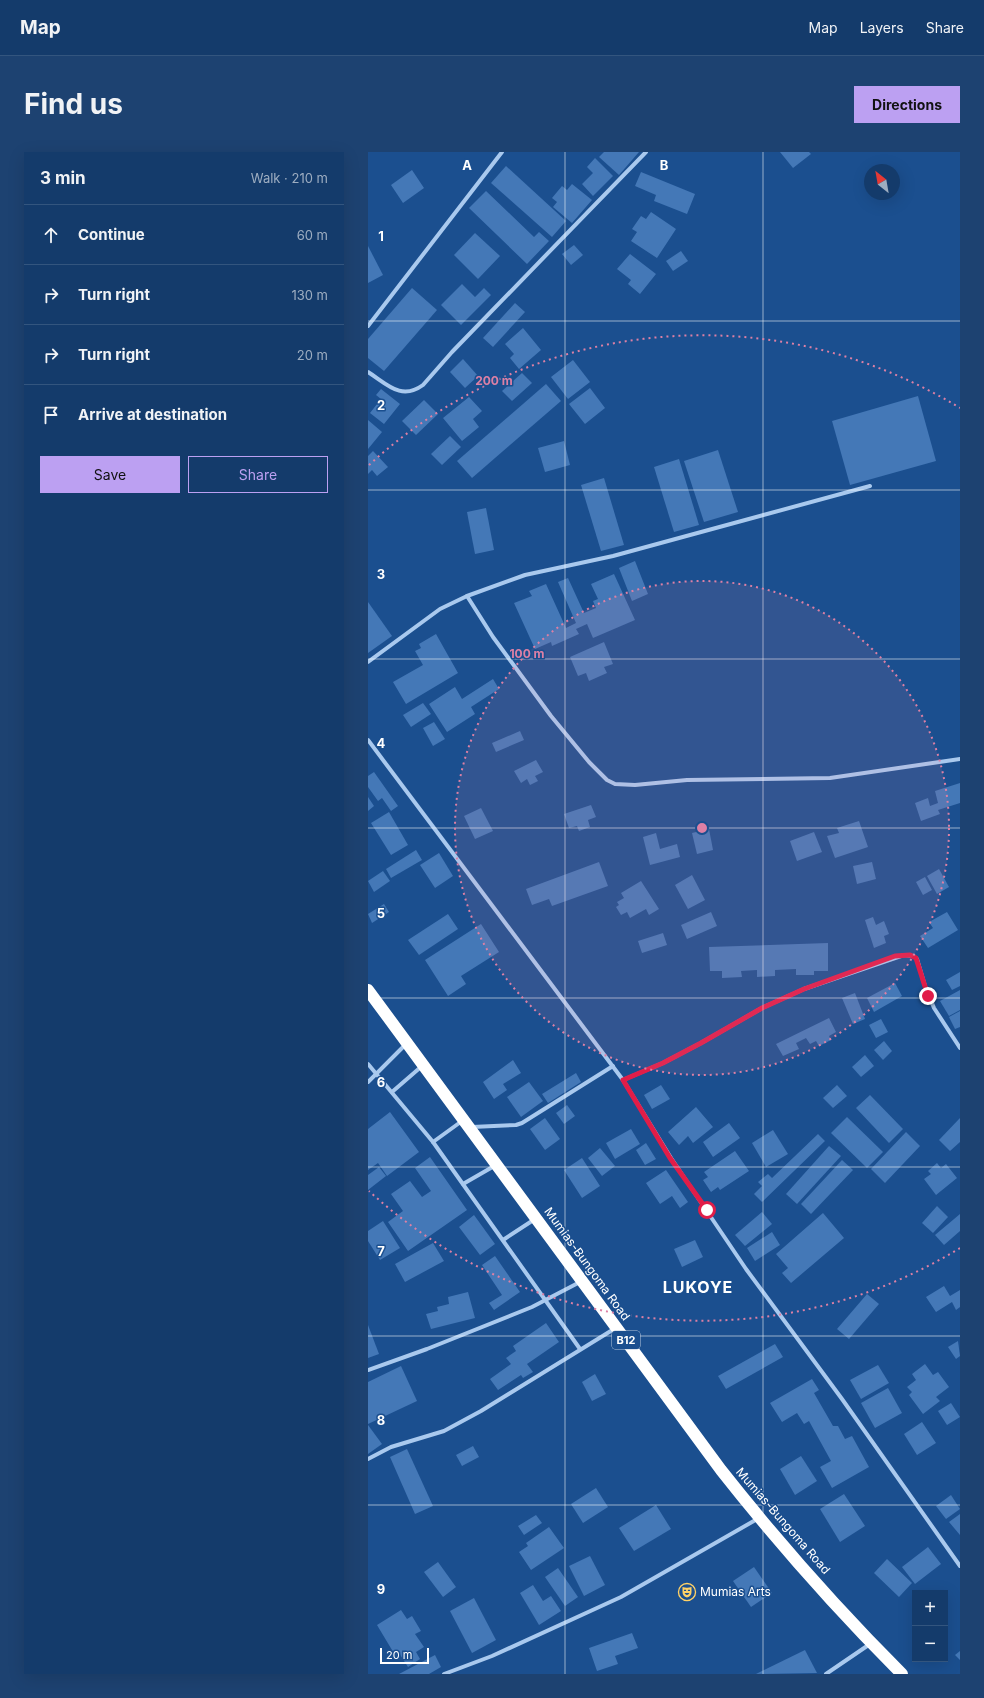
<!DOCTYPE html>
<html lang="en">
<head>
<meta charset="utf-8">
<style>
	:root { --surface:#143b6b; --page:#1d4271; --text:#f1f3f6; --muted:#9dadc1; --line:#33557e; --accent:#bca0f2 }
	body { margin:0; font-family:Inter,sans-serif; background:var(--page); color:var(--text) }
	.controls { position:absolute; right:12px; bottom:12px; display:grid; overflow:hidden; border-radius:0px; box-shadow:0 4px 16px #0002 }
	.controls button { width:36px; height:36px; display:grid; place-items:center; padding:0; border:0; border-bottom:1px solid var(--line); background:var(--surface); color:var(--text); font:20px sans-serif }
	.compass { position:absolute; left:496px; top:12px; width:36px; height:36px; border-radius:50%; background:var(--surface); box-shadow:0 4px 16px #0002; rotate:329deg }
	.scale { position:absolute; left:12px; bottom:10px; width:49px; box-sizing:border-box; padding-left:4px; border:2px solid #fff; border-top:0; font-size:11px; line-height:14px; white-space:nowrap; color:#fff; -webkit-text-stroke:3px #1b4f8f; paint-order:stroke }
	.stop { position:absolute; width:12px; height:12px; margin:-9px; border:3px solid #e11d48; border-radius:50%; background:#fff }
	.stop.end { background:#e11d48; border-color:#fff; box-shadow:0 1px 4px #0008 }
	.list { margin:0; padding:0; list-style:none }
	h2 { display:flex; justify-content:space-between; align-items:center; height:52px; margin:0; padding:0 16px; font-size:17px }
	h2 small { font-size:13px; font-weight:400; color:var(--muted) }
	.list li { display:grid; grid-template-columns:26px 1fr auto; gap:12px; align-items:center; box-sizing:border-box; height:60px; padding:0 16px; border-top:1px solid var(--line) }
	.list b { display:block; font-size:15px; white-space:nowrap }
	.list em { font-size:13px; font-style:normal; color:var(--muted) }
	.actions { display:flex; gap:8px; padding:12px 16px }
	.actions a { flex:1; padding:9px 0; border:1px solid var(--accent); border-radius:0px; text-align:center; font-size:14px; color:var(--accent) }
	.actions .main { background:var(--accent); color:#111 }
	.icon { flex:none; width:22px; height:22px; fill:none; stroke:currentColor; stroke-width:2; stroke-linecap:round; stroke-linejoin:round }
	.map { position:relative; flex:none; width:592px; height:1522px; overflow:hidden; border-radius:0px }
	header { display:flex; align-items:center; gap:24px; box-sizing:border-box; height:56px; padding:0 20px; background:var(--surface); border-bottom:1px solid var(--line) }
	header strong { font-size:19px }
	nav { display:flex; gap:22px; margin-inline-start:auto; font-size:14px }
	.intro { display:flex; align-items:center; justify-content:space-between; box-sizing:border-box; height:96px; padding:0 24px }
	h1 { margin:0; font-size:28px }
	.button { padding:10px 18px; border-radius:0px; background:var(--accent); color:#111; font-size:14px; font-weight:700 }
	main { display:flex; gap:24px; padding:0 24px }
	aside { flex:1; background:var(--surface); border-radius:0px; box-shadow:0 4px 16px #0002 }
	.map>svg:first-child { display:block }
</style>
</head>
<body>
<header>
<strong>Map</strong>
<nav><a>Map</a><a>Layers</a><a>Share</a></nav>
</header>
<div class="intro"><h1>Find us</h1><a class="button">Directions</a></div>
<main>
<aside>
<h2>3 min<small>Walk · 210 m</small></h2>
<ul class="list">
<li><svg class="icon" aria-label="ahead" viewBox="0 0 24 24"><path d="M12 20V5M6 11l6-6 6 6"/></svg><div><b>Continue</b></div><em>60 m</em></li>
<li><svg class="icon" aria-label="right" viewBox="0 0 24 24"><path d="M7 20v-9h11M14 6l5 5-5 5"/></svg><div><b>Turn right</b></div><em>130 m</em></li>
<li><svg class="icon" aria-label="right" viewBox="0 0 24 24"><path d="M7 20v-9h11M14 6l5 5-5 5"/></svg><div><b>Turn right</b></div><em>20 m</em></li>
<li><svg class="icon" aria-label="arrive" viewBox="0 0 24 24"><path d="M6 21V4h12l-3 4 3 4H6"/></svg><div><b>Arrive at destination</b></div></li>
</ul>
<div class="actions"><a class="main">Save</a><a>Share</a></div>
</aside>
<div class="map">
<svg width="592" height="1522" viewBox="0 0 592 1522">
	<rect width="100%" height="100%" fill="#1b4f8f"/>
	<g fill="#4478b7">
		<path d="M236,0H271L251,23L231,5Z"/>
		<path d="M412,0H441L443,2L425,16Z"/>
		<path d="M227,6L245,24L225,44L214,32L225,21L219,15Z"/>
		<path d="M138,14L198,69L184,85L123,31Z"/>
		<path d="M44,18L56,36L35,51L23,33Z"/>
		<path d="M273,20L327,42L319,62L286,49L288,43L267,34Z"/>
		<path d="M204,32L224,48L204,71L185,55L189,50L184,46L194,34L199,38Z"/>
		<path d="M118,39L166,85L171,80L181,89L159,112L101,56Z"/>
		<path d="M283,60L308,77L289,106L263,89L269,80L264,77L273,64L278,67Z"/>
		<path d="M107,81L132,104L110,127L86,103Z"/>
		<path d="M206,93L215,103L203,113L194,102Z"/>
		<path d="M0,94L15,123L0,131Z"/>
		<path d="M313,99L320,109L305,119L298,109Z"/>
		<path d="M262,102L288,122L272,142L260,132L263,128L249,117Z"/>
		<path d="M94,132L107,145L116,136L123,143L93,173L73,153Z"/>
		<path d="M44,136L69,158L16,219L0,206V187Z"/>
		<path d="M147,151L157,160L125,195L115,186Z"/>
		<path d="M155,176L173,198L151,217L142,206L146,202L137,192Z"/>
		<path d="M95,207L110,224L97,236L82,220Z"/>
		<path d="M205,208L222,230L200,247L183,225Z"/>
		<path d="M154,221L164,231L144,249L134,239Z"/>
		<path d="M178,232L193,249L104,326L89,309Z"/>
		<path d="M222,236L237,256L217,272L201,252Z"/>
		<path d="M13,237L32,252L16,272L2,261L13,247L8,243Z"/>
		<path d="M550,244L568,309L482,333L464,269Z"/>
		<path d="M101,245L114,259L105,267L111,275L94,289L75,266Z"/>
		<path d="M56,248L70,262L48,283L34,269Z"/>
		<path d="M0,268L14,280L0,297Z"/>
		<path d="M82,284L93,295L74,313L63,302Z"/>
		<path d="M196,289L202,313L177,320L170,296Z"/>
		<path d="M350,298L370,360L336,370L316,309Z"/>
		<path d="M5,299L20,315L9,324L4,318L0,322V304Z"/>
		<path d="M311,307L331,373L306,380L286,315Z"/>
		<path d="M236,326L256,393L233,399L213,333Z"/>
		<path d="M118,356L126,398L107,402L99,360Z"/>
		<path d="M267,409L280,442L264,449L251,416Z"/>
		<path d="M246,422L267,468L225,486L219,472L208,477L211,482L184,494L183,490L167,497L146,451L164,444L161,439L178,432L198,476L208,471L190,430L200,426L216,461L228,456L225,449L230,447L223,432Z"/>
		<path d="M0,450L24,484L0,501Z"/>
		<path d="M68,482L90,521L38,552L25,530L55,513L47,499L53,496L51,492Z"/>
		<path d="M236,490L245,512L236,515L239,521L221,529L218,521L210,524L202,505Z"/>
		<path d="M125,527L131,537L103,555L107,562L79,580L61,552L87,535L94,547Z"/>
		<path d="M55,551L63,562L43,575L35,563Z"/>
		<path d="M66,570L77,587L65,594L55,576Z"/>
		<path d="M152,579L156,588L128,600L124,591Z"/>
		<path d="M168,608L175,620L167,624L170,629L162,633L159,627L153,631L146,619Z"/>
		<path d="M6,620L30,654L23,659L14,646L10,649L0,635V624Z"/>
		<path d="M592,631V651L570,658L572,662L553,669L547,651L560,646L562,654L570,651L567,639Z"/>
		<path d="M0,645L6,654L0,659Z"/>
		<path d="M223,653L228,665L220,668L222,675L211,679L209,674L201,676L196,662Z"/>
		<path d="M113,656L125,679L107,687L96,664Z"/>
		<path d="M21,660L40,693L23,703L3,671Z"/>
		<path d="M491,669L500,695L467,706L459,684L471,681L469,676Z"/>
		<path d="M341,677L345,698L329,702L324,681Z"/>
		<path d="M446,680L454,700L429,709L422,689Z"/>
		<path d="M288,681L292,697L309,692L312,705L282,713L275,685Z"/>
		<path d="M48,698L54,708L23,726L18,717Z"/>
		<path d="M71,701L85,724L67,736L52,713Z"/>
		<path d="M231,710L240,734L184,754L181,747L164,753L158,737Z"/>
		<path d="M504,710L508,727L489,732L485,714Z"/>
		<path d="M571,717L581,735L569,742L559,724Z"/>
		<path d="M15,719L22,729L6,740L0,729Z"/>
		<path d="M324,723L337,748L320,757L307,733Z"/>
		<path d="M557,725L564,738L555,743L548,730Z"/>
		<path d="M273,729L291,757L281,763L278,757L262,766L259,760L253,763L248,755L251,753L249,750L256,746L253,741Z"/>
		<path d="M16,752L21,760L4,771L0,762Z"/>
		<path d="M343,760L349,774L319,787L313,773Z"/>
		<path d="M579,760L590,778L560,796L552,784L565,776L561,770Z"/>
		<path d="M80,762L90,777L51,803L40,788Z"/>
		<path d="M505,765L508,773L516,769L521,782L516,784L518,791L506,796L497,768Z"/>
		<path d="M113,772L131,800L93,824L98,832L80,844L57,808Z"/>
		<path d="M295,781L299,793L274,801L270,789Z"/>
		<path d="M460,791V819H446V823H428V817L407,818V824L389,825V818L373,819L374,825L354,826V819H342L341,795Z"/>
		<path d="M592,820V834L584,838L578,828Z"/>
		<path d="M527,831L534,844L506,860L499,846Z"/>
		<path d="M592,838V858L581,864L572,849Z"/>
		<path d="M487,841L497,867L485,872L474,846Z"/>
		<path d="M592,859V875L587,877L581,865Z"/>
		<path d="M461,866L468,880L461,884L463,888L451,894L448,889L442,892L438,886L428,891L431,897L415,904L408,892Z"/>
		<path d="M513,867L520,880L508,886L501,873Z"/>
		<path d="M516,889L524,899L515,908L506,898Z"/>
		<path d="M497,903L506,914L493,925L484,915Z"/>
		<path d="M145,908L153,921L135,932L139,938L126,947L115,930Z"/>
		<path d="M208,921L213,930L180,951L174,942Z"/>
		<path d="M161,930L175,949L153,965L139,945Z"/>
		<path d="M293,933L302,947L284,957L276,943Z"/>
		<path d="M469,933L479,944L465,956L455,946Z"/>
		<path d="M502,943L535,977L521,991L488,956Z"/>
		<path d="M199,953L207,964L196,972L188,961Z"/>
		<path d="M328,955L345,975L325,991L320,984L311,993L300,980Z"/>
		<path d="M22,960L51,1000L19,1024L10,1011L0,1018V977Z"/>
		<path d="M479,965L515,1000L499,1016L463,981Z"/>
		<path d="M177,966L192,987L177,998L162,977Z"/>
		<path d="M592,966V990L582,999L571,988Z"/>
		<path d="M361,971L372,986L345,1005L335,990Z"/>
		<path d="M263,977L272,992L247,1007L238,991Z"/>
		<path d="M405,978L420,1002L398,1015L384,991Z"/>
		<path d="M538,980L552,994L517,1031L503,1017Z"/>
		<path d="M450,982L457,989L394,1050L386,1042L394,1034L390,1030L400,1022L404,1026Z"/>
		<path d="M278,991L288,1007L277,1013L268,998Z"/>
		<path d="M461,994L473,1004L429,1052L418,1042Z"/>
		<path d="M232,996L247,1014L234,1024L220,1006Z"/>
		<path d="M367,999L381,1019L352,1038L350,1035L343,1040L335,1028L340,1025L336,1020Z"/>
		<path d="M62,1005L99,1058L40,1099L20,1070L35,1059L23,1042L42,1029L54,1045L63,1039L47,1016Z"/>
		<path d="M214,1006L232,1034L214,1046L196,1018Z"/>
		<path d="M474,1008L485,1018L443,1062L433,1052Z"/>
		<path d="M569,1011L573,1016L578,1012L589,1026L568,1043L556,1027L563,1022L560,1019Z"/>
		<path d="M11,1015L18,1024L0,1038V1023Z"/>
		<path d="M298,1018L320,1050L312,1056L304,1044L292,1052L278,1031Z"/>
		<path d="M569,1054L580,1065L565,1081L554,1071Z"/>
		<path d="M394,1060L404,1072L377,1094L367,1083Z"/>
		<path d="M455,1061L476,1086L423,1131L414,1121L420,1116L408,1102Z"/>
		<path d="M592,1062V1079L576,1093L567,1083Z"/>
		<path d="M106,1063L127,1092L112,1103L91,1075Z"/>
		<path d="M15,1069L32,1096L12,1108L0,1089V1079Z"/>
		<path d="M404,1080L412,1093L387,1109L379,1096Z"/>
		<path d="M327,1088L335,1105L314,1115L306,1097Z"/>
		<path d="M65,1091L76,1109L37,1130L27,1112Z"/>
		<path d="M127,1104L152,1140L126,1158L121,1151L134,1143L114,1113Z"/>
		<path d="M576,1134L582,1144L592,1138V1155L588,1158L584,1150L568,1160L558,1145Z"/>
		<path d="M100,1140L107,1166L63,1177L58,1162L70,1159L69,1155L81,1152L80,1145Z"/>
		<path d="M499,1142L511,1152L481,1187L469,1177Z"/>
		<path d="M178,1171L191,1190L159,1212L165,1220L155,1226L153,1223L130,1238L122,1227L143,1212L138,1206L148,1199L145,1194Z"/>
		<path d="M0,1173L11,1202L0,1206Z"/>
		<path d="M590,1189L592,1204L588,1207L580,1195Z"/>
		<path d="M407,1192L415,1205L358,1237L350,1224Z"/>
		<path d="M557,1212L565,1223L570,1220L581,1235L568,1245L572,1249L555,1262L541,1243L544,1240L539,1235L548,1228L544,1222Z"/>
		<path d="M510,1213L521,1231L493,1247L482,1228Z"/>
		<path d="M33,1214L49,1249L0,1272V1230Z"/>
		<path d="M227,1222L238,1242L224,1249L214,1230Z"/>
		<path d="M444,1227L451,1238L446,1241L465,1274H470L477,1287L484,1284L501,1315L464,1336L452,1315L463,1309L441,1269L436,1272L429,1261L414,1270L402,1251Z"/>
		<path d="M520,1236L534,1261L507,1276L493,1251Z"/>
		<path d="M583,1251L592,1265L579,1273L570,1259Z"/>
		<path d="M554,1270L568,1291L549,1303L536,1282Z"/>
		<path d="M0,1273L14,1292L0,1302Z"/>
		<path d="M105,1294L111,1305L94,1314L88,1303Z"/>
		<path d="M39,1297L65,1354L47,1362L22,1305Z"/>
		<path d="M433,1304L449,1329L427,1343L412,1317Z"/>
		<path d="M228,1336L240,1355L215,1371L203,1352Z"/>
		<path d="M476,1342L497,1374L472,1390L452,1357Z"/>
		<path d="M583,1343L592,1357L578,1367L568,1354Z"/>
		<path d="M288,1353L303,1377L266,1399L251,1376Z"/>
		<path d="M592,1362V1383L581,1370Z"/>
		<path d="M168,1363L174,1371L156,1383L150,1374Z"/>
		<path d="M181,1375L196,1396L163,1418L151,1400L160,1394L158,1391Z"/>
		<path d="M560,1395L573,1412L547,1432L534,1415Z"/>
		<path d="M222,1404L237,1433L216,1444L201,1414Z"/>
		<path d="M519,1407L544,1431L531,1445L506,1421Z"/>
		<path d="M70,1410L88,1435L75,1445L56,1420Z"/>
		<path d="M386,1415L404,1441L383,1455L365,1429Z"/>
		<path d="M190,1416L210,1445L197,1454L177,1425Z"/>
		<path d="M165,1433L175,1449L183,1444L193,1459L171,1473L152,1441Z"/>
		<path d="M106,1446L128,1488L104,1501L82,1459Z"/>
		<path d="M33,1458L39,1467L44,1464L53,1479L47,1482L56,1495L48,1500L52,1507L40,1515L31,1501L27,1503L9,1473Z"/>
		<path d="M264,1481L270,1496L247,1504L250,1512L229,1519L221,1496Z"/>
		<path d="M437,1498L449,1521L388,1522Z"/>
		<path d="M592,1499V1508L587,1503Z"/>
		<path d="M67,1503L73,1515L61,1522H31Z"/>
	</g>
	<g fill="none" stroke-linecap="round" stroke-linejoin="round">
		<g stroke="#a9c9ee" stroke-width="4">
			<path d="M0,174L134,0"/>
			<path d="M0,220C19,232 33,249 55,233L84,200L278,0"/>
			<path d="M99,444L125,485L183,564L221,610L239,628L247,632L267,633L319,628L462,626L592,607"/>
			<path d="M0,510L72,457L99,444L157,423L245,404L502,334"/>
			<path d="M0,588L255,928L303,1006L378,1117L474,1247L592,1414"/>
			<path d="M0,912L65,990L212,1197"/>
			<path d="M255,928L295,911L333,891L394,856L436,837L536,803L545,804L549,807L557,834L566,856L592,896"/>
			<path d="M0,930L38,892"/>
			<path d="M24,940L54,914"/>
			<path d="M104,975L148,973L154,971L245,914"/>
			<path d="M65,990L94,969"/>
			<path d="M95,1032L128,1013"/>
			<path d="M135,1088L167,1067"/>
			<path d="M0,1218L59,1197L164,1155L212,1130"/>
			<path d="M0,1307L23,1295L76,1279L113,1259L246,1177"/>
			<path d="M76,1522L124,1504L253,1445L391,1366"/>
			<path d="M458,1522L502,1492"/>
		</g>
		<path stroke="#fff" stroke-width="12" d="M0,838L353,1318C409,1389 470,1458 534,1522"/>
	</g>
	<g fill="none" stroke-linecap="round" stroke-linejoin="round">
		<path stroke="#e11d48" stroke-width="5" d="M339,1058L302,1006L255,928L295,911L333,891L394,856L436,837L527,804L542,803L548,806L560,844"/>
	</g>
	<path fill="none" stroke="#fff" stroke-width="1" stroke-opacity="0.55" d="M197,0V1522M395,0V1522M0,169H592M0,338H592M0,507H592M0,676H592M0,846H592M0,1015H592M0,1184H592M0,1353H592"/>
	<circle cx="334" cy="676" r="247" fill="#dd80a5" fill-opacity=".12"/>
	<g fill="none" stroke="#dd80a5" stroke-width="2" stroke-dasharray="2 4">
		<circle cx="334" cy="676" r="247"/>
		<path d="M592 1096A493 493 0 0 1 1 1039M1 313A493 493 0 0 1 592 256"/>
	</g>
	<defs>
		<g id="theatre-ring" transform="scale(0.9)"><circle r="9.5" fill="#1b4f8f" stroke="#ffd166" stroke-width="1.5"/><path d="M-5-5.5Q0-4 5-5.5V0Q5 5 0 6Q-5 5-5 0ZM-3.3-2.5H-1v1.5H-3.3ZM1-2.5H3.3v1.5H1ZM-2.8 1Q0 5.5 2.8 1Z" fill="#ffd166"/></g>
	</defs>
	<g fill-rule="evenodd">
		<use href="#theatre-ring" x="319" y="1440"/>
	</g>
	<g text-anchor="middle" stroke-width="3" stroke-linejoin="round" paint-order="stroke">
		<rect fill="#1b4f8f" stroke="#bbcadd" stroke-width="1" x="244" y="1179" width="28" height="18" rx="3"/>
		<g font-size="11" font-weight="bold" fill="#fff">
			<text x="258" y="1192">B12</text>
		</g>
		<g font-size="12" fill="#fff" stroke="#1b4f8f">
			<text transform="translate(219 1112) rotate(54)" y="4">Mumias-Bungoma Road</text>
			<text transform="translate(415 1369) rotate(49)" y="4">Mumias-Bungoma Road</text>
		</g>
		<g font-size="12" fill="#fff" stroke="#1b4f8f" text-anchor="start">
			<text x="332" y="1444">Mumias Arts</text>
		</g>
		<g font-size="16" font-weight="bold" letter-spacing="1" fill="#fff" stroke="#1b4f8f">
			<text x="330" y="1141">LUKOYE</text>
		</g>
	</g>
	<g font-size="13" text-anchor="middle" font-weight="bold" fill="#fff" stroke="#1b4f8f" stroke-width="3" stroke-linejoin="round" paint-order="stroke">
		<text x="99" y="18">A</text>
		<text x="296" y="18">B</text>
		<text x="13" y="89">1</text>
		<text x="13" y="258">2</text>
		<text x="13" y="427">3</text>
		<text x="13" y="596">4</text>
		<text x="13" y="766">5</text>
		<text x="13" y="935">6</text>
		<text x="13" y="1104">7</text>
		<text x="13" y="1273">8</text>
		<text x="13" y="1442">9</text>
	</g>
	<circle cx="334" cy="676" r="6" fill="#dd80a5" stroke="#1b4f8f" stroke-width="2"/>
	<g font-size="12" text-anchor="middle" font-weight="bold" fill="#dd80a5" stroke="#1b4f8f" stroke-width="3" stroke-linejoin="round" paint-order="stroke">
		<text x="126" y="233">200 m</text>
		<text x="159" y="506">100 m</text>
	</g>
</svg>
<div class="controls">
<button>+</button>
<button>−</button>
</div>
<svg class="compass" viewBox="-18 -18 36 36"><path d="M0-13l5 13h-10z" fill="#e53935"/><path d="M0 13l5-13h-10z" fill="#9dadc1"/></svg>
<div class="scale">20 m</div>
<div class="stop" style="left:339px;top:1058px"></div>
<div class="stop end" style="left:560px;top:844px"></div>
</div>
</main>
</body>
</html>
